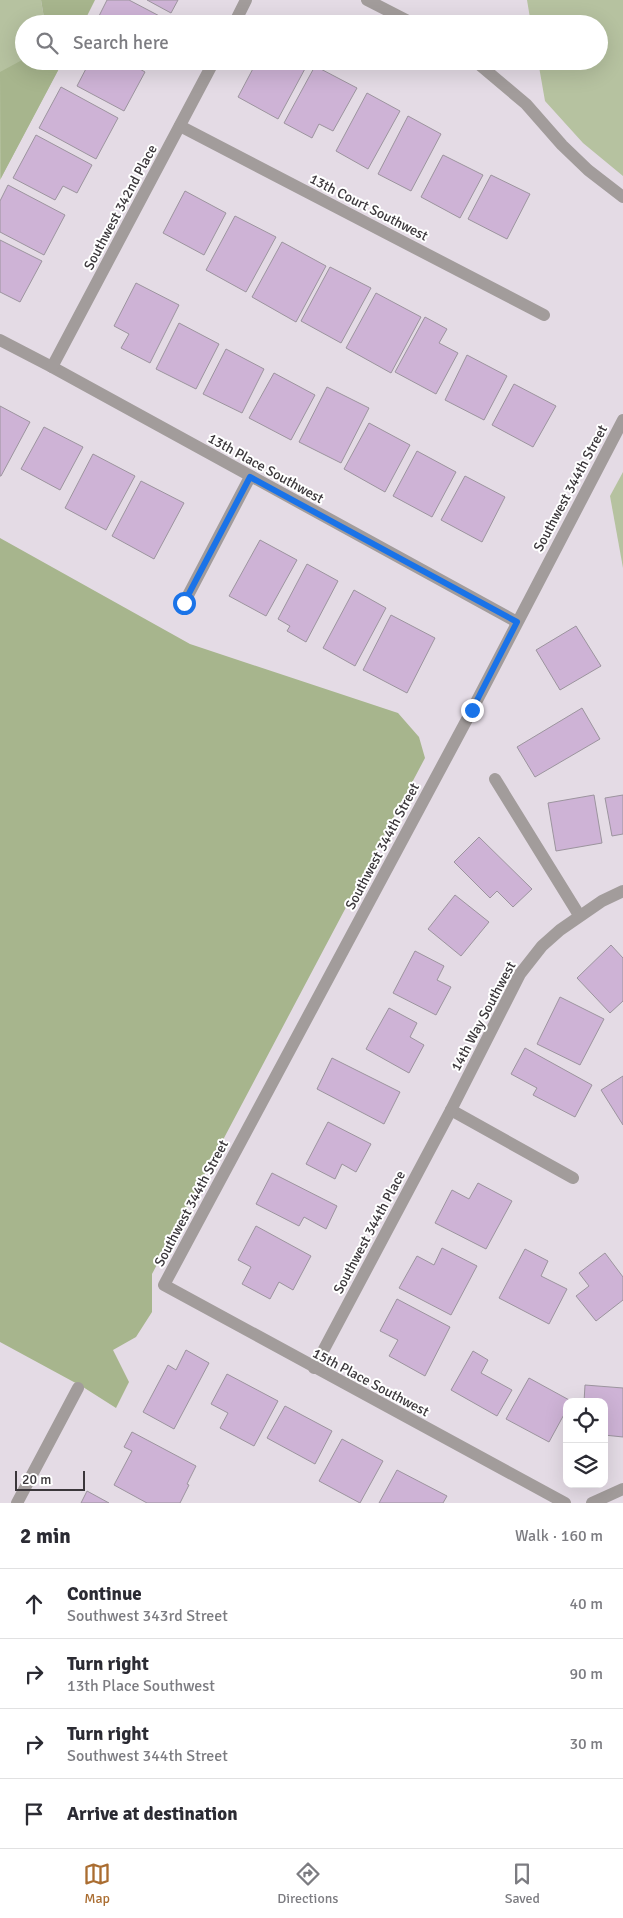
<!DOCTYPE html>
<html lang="en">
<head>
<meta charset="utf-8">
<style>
	:root { --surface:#fff; --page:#f7f7f7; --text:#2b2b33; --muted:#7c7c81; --line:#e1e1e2; --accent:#aa6d31 }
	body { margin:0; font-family:Signika,sans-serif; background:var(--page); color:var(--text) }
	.controls { position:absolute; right:15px; bottom:15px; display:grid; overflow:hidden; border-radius:10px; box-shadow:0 5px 20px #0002 }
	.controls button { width:45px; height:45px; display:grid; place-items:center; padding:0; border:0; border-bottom:1px solid var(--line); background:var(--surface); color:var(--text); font:25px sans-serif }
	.scale { position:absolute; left:15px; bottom:12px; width:70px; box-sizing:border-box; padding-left:5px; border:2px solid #3b373b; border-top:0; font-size:14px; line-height:18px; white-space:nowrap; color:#3b373b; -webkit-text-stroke:4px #fff; paint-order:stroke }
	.stop { position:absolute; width:15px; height:15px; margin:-11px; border:4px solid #1a73e8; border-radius:50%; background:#fff }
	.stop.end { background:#1a73e8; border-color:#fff; box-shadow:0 1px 5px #0008 }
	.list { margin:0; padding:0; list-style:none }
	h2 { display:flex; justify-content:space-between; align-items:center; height:65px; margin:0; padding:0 20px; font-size:21px }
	h2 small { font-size:16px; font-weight:400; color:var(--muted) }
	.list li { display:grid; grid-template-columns:32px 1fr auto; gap:15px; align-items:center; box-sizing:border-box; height:70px; padding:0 20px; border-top:1px solid var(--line) }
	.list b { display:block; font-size:19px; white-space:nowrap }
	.list p { margin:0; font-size:16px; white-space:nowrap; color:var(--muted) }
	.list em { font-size:16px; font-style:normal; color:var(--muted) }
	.icon { flex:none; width:28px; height:28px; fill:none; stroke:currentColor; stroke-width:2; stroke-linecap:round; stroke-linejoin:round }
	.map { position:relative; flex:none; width:623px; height:1503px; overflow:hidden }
	.search { position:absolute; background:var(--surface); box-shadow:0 5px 20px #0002; left:15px; right:15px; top:15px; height:55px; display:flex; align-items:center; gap:12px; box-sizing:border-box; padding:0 18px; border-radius:28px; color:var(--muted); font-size:19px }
	.sheet { height:345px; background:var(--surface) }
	nav { display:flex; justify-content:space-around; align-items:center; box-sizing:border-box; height:70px; border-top:1px solid var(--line); background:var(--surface); font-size:14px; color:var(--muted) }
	nav a { display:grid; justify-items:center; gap:2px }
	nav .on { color:var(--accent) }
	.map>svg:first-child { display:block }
</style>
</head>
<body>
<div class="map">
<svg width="623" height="1503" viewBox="0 0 623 1503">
	<rect width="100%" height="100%" fill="#e4dbe5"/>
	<g fill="#b6c2a0">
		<path d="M0,0H41L45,24H24V61H63L0,180Z"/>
		<path d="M527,0H623V176L583,143L545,101L538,61H599V24H531Z"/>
		<path d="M623,472V568L610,496Z"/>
	</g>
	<g fill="#a7b58d">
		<path d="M41,0H95L83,24H45Z"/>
		<path d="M24,59V61H63L1,178L0,72Z"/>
		<path d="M0,538L190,644L398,713L419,737L425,758L152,1274V1312L136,1337L113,1350L129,1382L116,1408L83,1387L0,1342Z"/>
	</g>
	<g fill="#ceb3d6" stroke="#9c949e">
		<path d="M107,0H129L169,21L168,24H95Z"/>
		<path d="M147,0H178L171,13Z"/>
		<path d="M90,61H126L145,72L124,111L77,86Z"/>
		<path d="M257,61H301L307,65L278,119L238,97Z"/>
		<path d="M315,66L357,88L333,131L319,124L312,138L284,123Z"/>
		<path d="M61,87L118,118L96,159L39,128Z"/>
		<path d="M367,93L400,111L368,169L336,151Z"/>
		<path d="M408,116L441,134L411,191L378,174Z"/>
		<path d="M36,135L92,165L77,193L63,186L55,200L13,178Z"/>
		<path d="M443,155L483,175L460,218L421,197Z"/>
		<path d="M491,175L530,194L507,239L468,219Z"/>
		<path d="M8,185L65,215L44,255L0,232V201Z"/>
		<path d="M185,191L226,213L204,255L163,233Z"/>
		<path d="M235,216L276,237L246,292L206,270Z"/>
		<path d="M0,240L42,261L20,302L0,292Z"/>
		<path d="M282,242L326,266L296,322L252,297Z"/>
		<path d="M330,267L371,288L341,343L301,321Z"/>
		<path d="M136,283L179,305L150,363L121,348L129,334L114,326Z"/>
		<path d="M376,293L421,317L391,373L346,348Z"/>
		<path d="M425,317L447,329L439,343L458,353L436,394L395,372Z"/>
		<path d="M179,323L219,344L196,389L156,369Z"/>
		<path d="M226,349L264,369L242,413L203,394Z"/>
		<path d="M467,355L507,376L484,420L445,400Z"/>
		<path d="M274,373L315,395L291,440L249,418Z"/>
		<path d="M514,384L556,406L533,447L492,425Z"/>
		<path d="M327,387L369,408L341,463L299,442Z"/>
		<path d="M0,406L30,422L1,476H0Z"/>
		<path d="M369,423L410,445L385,492L344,469Z"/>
		<path d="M44,427L83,447L60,490L21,469Z"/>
		<path d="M417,451L456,472L432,517L393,496Z"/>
		<path d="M93,454L135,476L106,530L65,508Z"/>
		<path d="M465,476L505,497L482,542L441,520Z"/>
		<path d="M141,481L184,503L154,559L112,536Z"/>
		<path d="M260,540L297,560L266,616L229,596Z"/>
		<path d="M307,564L338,581L306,642L287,631L290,626L278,619Z"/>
		<path d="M354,590L386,608L355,666L323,648Z"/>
		<path d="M391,615L435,638L407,693L363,670Z"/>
		<path d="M576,626L601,666L560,690L536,650Z"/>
		<path d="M582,708L600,739L535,777L517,747Z"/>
		<path d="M594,795L602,843L556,851L548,803Z"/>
		<path d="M623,795V834L612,836L605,798Z"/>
		<path d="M479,837L532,889L513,907L497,891L490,898L454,862Z"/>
		<path d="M455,895L489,922L461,956L428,929Z"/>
		<path d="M611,945L623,958V1001L610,1013L577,978Z"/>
		<path d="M415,951L444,966L437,980L451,987L436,1015L393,993Z"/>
		<path d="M560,997L604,1019L580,1065L537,1044Z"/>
		<path d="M389,1008L417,1023L410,1037L424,1045L409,1073L366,1049Z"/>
		<path d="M525,1048L592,1085L575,1117L533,1095L537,1088L511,1074Z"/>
		<path d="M332,1058L400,1092L384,1124L317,1089Z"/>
		<path d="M623,1076V1125L601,1090Z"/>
		<path d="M328,1122L371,1144L356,1172L342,1164L335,1179L306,1164Z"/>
		<path d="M272,1173L337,1206L326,1229L304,1217L299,1226L256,1204Z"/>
		<path d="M478,1183L512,1201L486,1249L435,1223L452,1190L469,1199Z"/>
		<path d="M256,1226L311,1256L293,1290L279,1282L270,1299L242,1284L251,1267L238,1260Z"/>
		<path d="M442,1248L477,1266L451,1315L399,1288L417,1256L434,1265Z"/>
		<path d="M525,1249L548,1261L541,1276L567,1289L549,1324L499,1298Z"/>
		<path d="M605,1253L623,1277V1300L596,1321L576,1296L589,1286L579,1273Z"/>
		<path d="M397,1299L450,1327L425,1376L389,1356L398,1340L380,1331Z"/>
		<path d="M186,1350L209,1363L174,1429L143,1412L168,1365L176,1370Z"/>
		<path d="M473,1351L488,1360L481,1373L512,1390L497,1416L451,1390Z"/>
		<path d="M227,1374L278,1401L254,1446L220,1428L228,1413L211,1404Z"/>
		<path d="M529,1378L571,1401L567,1402V1409L549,1442L506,1419Z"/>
		<path d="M585,1385L623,1388V1437L604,1435V1402H584Z"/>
		<path d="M285,1406L332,1431L315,1464L267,1438Z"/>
		<path d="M132,1432L196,1466L187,1484L189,1485L180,1503H147L114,1485L132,1451L124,1447Z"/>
		<path d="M342,1439L383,1461L360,1503L319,1481Z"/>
		<path d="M397,1470L447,1496L443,1503H379Z"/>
		<path d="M87,1491L109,1503H81Z"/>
	</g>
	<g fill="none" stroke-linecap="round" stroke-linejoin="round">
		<g stroke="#a29c9b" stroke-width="12">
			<path d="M367,0L414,24"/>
			<path d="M234,24L246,0"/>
			<path d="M475,61L526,104L562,145L588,170L623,197"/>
			<path d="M180,126L544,315"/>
			<path d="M0,340L52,367L517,622"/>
			<path d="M52,367L214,61"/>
			<path d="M184,603L250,477"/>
			<path d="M495,779L579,915"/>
			<path d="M451,1110L573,1178"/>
			<path d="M314,1368L451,1110L520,974L542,946L560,930L602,901L623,891"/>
			<path d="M17,1503L78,1388"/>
			<path d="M565,1503L164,1285L472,710L623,420"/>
			<path d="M592,1503L623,1489"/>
		</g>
	</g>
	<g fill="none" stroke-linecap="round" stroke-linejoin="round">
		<path stroke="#1a73e8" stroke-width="6" d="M184,603L250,477L517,622L472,710"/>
	</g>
	<g text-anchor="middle" stroke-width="4" stroke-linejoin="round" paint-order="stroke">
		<g font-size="14" fill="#3b373b" stroke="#fff">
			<text transform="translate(120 207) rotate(-62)" y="5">Southwest 342nd Place</text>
			<text transform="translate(369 207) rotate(27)" y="5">13th Court Southwest</text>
			<text transform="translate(266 468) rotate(29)" y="5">13th Place Southwest</text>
			<text transform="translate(570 488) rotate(-62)" y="5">Southwest 344th Street</text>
			<text transform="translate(382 846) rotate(-62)" y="5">Southwest 344th Street</text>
			<text transform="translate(483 1016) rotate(-62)" y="5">14th Way Southwest</text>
			<text transform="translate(191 1203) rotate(-62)" y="5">Southwest 344th Street</text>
			<text transform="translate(369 1232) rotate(-62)" y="5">Southwest 344th Place</text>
			<text transform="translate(371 1382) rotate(28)" y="5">15th Place Southwest</text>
		</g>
	</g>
</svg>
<div class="controls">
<button><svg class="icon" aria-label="locate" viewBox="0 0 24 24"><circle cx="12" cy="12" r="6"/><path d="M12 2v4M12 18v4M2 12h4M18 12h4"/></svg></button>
<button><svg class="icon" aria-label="layers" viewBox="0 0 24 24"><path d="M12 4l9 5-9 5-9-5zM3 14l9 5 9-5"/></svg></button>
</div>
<div class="scale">20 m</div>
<div class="stop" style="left:184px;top:603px"></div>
<div class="stop end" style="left:472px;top:710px"></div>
<div class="search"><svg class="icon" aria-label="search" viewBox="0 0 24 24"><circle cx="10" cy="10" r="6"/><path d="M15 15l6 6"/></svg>Search here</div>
</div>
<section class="sheet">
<h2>2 min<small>Walk · 160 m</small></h2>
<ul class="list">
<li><svg class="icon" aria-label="ahead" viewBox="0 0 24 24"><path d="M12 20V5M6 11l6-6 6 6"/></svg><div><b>Continue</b><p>Southwest 343rd Street</p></div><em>40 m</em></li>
<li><svg class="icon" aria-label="right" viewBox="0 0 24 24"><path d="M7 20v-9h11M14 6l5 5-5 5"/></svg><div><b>Turn right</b><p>13th Place Southwest</p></div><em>90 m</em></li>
<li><svg class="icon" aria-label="right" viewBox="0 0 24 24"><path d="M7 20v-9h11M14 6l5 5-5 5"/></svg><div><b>Turn right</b><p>Southwest 344th Street</p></div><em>30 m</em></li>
<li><svg class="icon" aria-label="arrive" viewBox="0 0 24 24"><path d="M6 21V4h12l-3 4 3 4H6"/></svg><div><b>Arrive at destination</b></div></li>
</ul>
</section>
<nav>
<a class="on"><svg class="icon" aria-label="map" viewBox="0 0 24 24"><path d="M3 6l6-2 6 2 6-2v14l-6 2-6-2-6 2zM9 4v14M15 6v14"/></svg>Map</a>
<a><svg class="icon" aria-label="directions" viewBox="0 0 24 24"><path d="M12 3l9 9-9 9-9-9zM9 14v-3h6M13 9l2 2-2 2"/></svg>Directions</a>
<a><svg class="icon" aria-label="saved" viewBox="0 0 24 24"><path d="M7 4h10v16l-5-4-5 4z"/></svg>Saved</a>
</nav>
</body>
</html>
